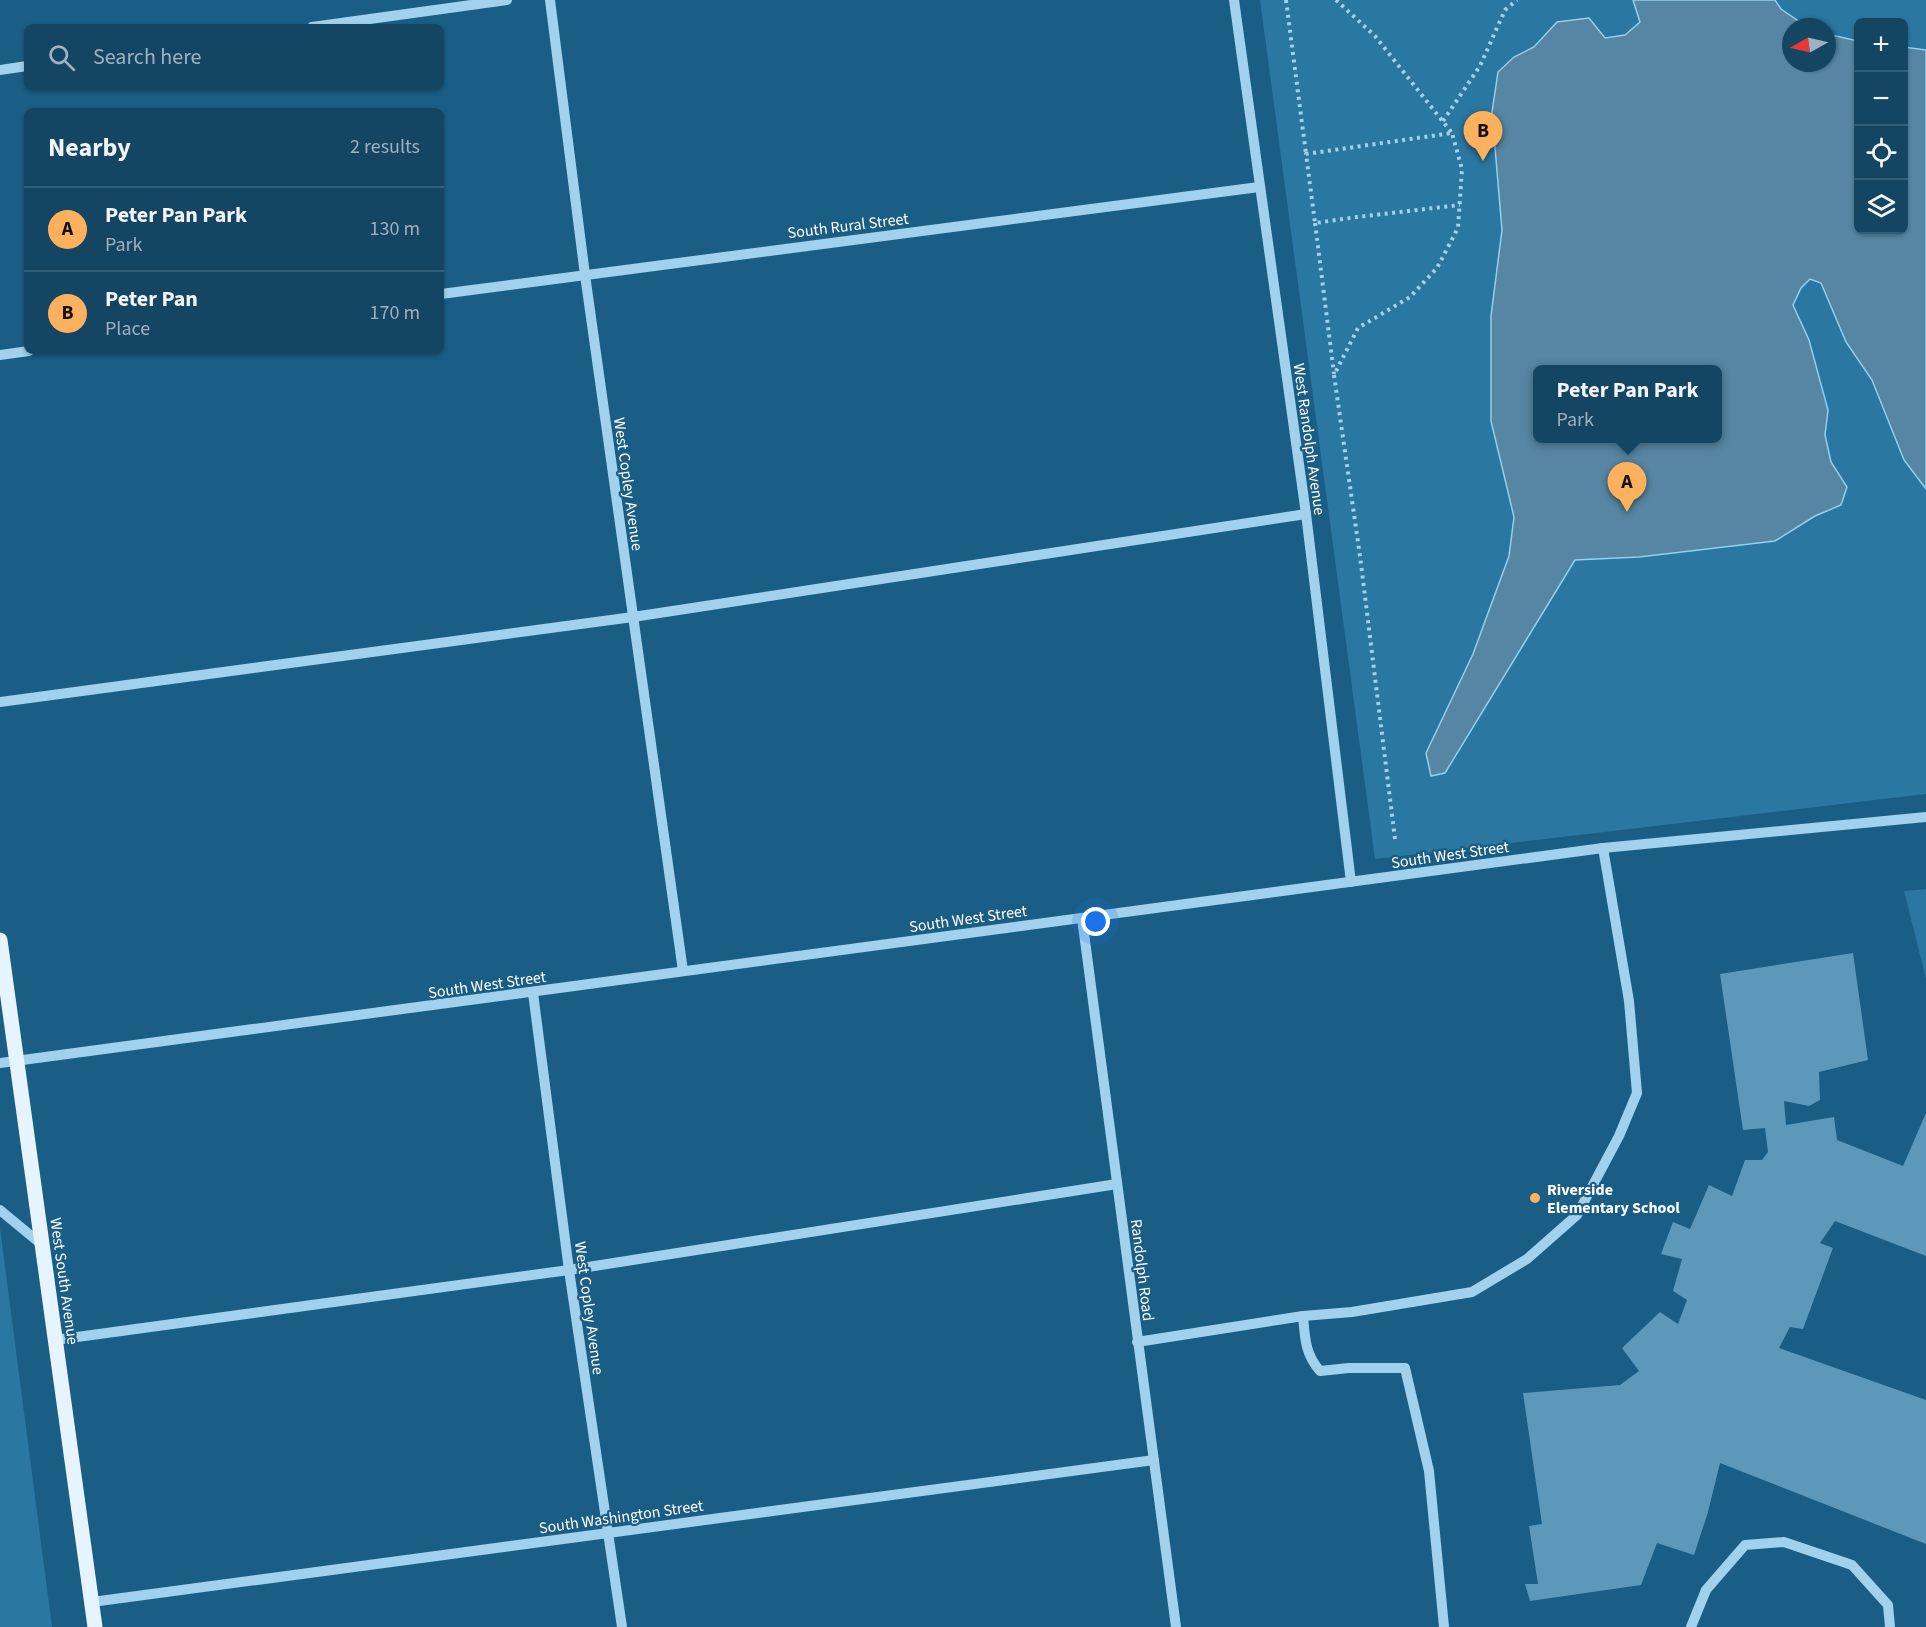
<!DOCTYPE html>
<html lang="en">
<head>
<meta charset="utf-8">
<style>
	:root { --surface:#144664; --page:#21506d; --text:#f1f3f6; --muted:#9db1bf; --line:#335e78; --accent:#feb15d }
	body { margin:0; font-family:"Source Sans 3",sans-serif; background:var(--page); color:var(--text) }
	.controls { position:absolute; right:18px; top:18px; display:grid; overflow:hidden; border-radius:9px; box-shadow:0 2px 4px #0004 }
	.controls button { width:54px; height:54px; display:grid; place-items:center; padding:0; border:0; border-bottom:2px solid var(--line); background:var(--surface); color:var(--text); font:30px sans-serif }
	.compass { position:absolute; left:1782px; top:18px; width:54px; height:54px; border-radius:50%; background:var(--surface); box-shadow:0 2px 4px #0004; rotate:262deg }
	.you { position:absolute; left:1096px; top:922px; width:21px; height:21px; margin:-15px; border:4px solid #fff; border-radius:50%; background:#1a73e8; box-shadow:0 0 0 9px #1a73e833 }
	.badge { display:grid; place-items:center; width:39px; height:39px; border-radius:50%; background:var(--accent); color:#111; font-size:20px; font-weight:700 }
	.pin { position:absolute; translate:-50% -50px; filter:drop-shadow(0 2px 3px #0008) }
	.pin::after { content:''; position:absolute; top:32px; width:21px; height:18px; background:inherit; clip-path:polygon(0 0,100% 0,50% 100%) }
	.popup { position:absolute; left:1533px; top:365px; width:189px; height:78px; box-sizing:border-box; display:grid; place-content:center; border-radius:9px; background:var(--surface); filter:drop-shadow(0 2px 4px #0005); font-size:20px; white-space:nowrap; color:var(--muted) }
	.popup b { font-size:22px; color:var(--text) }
	.popup::after { content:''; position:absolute; left:50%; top:100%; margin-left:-12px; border:12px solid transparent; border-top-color:var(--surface) }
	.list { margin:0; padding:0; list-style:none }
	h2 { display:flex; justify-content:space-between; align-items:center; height:78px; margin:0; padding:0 24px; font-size:26px }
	h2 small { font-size:20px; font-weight:400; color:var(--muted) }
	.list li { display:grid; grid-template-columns:39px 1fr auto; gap:18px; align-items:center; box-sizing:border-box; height:84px; padding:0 24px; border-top:2px solid var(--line) }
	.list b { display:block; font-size:22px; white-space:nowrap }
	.list p { margin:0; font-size:20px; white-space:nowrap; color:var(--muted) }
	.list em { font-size:20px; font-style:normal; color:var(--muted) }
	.icon { flex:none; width:33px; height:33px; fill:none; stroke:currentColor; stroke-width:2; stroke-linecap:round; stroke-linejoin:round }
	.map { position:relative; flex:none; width:1926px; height:1627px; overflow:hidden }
	.search { position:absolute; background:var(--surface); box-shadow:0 2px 4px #0004; left:24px; top:24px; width:420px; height:66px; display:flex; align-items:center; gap:15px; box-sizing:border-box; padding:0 21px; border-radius:9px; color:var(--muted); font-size:22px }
	.panel { position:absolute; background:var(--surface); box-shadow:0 2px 4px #0004; left:24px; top:108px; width:420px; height:246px; border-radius:9px }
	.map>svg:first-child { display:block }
</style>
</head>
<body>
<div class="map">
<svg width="1926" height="1627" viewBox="0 0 1926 1627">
	<rect width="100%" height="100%" fill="#1a5d85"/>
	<g fill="#2a77a2" fill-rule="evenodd">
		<path d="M1260,0H1926V794L1375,859ZM1858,22H1904V230H1858ZM1791,27H1827V63H1791ZM1537,370H1717V438H1537Z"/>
		<path d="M1926,889V979L1904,891Z"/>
		<path d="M0,1228L52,1627H0Z"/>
	</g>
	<path fill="#5686a3" stroke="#93cfee" stroke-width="1.5" fill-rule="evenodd" d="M1633,0H1775L1781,9L1807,27H1791V63H1827V34L1858,41V230H1904V47L1926,50V489L1904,460L1872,380L1846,342L1821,283L1810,279L1801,288L1793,305L1809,340L1828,410L1825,435L1831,462L1847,487L1841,505L1815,516L1775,541L1639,557L1575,560L1445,773L1431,776L1426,753L1473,654L1509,556L1514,517L1491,421V316L1502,230L1492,112L1498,72L1514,57L1534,47L1557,22L1589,18L1605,38L1625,35L1640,22ZM1537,370H1717V438H1537Z"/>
	<path fill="#5c98ba" d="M1853,953L1868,1060L1819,1072L1820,1100L1809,1106L1784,1101L1786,1125L1834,1117L1837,1140L1903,1166L1926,1113V1256L1835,1221L1820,1243L1833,1248L1803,1329L1790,1327L1779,1348L1926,1400V1544L1720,1463L1708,1512L1694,1555L1657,1543L1641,1585L1530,1601L1525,1584H1538L1529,1526L1542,1524L1523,1393L1620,1385L1639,1371L1622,1348L1660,1312L1678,1324L1687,1300L1673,1291L1682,1259L1661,1254L1673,1222L1690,1229L1709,1185L1732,1196L1745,1160H1762L1768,1152L1765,1128L1743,1130L1720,974Z"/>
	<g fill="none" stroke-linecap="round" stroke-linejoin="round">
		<g stroke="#a1d1ec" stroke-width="4" stroke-dasharray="3 4.5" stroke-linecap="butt">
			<path d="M1286,0L1306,154"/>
			<path d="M1336,0L1375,36L1452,133"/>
			<path d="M1443,121L1480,66L1505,10L1517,0"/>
			<path d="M1315,223L1334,374"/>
			<path d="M1395,839L1360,556L1334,375L1358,328L1410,297L1437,268L1458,228L1462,169L1452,133L1306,154L1315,223L1357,217L1460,205"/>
		</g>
		<g stroke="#a1d1ec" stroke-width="10">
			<path d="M550,0L585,275L683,971"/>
			<path d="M1234,0L1306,514L1351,882"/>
			<path d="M312,27L507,0"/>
			<path d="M0,70L27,66"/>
			<path d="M441,294L1259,187"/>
			<path d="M0,355L29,351"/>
			<path d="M0,702L633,617L1306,514"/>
			<path d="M1082,918L1176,1627"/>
			<path d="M533,993L569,1270L622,1627"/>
			<path d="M0,1063L1603,848L1926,817"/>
			<path d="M0,1210L41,1244"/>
			<path d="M1303,1316C1305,1338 1305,1354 1320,1371L1349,1368H1405L1429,1471L1444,1627"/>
			<path d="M55,1340L569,1270L1117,1184"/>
			<path d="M1137,1342L1303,1316L1352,1312L1472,1292L1527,1259L1577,1215L1619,1136L1637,1093L1629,1001L1603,848"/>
			<path d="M92,1602L1154,1460"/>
			<path d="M1691,1627L1706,1590L1745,1545L1784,1542L1852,1565L1888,1605L1890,1627"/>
		</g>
		<path stroke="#e6f4ff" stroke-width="15" d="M0,940L95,1627"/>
	</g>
	<circle fill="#feb15d" stroke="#1a5d85" stroke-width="2" cx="1535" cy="1198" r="6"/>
	<g text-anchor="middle" stroke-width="4.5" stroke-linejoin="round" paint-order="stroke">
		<g font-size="16" fill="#fff" stroke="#1a5d85">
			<text transform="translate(848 225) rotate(-7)" y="6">South Rural Street</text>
			<text transform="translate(1310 439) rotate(82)" y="6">West Randolph Avenue</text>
			<text transform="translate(629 484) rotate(82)" y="6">West Copley Avenue</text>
			<text transform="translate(1450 854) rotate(-8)" y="6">South West Street</text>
			<text transform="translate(968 918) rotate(-8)" y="6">South West Street</text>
			<text transform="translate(487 984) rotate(-8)" y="6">South West Street</text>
			<text transform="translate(1143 1270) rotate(83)" y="6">Randolph Road</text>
			<text transform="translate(65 1281) rotate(82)" y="6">West South Avenue</text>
			<text transform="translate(590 1308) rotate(82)" y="6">West Copley Avenue</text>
			<text transform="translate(621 1516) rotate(-8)" y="6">South Washington Street</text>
		</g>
		<g font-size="16" font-weight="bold" fill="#fff" stroke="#1a5d85" text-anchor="start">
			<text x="1547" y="1195">Riverside<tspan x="1547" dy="18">Elementary School</tspan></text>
		</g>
	</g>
</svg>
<div class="controls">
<button>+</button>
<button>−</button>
<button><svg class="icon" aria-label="locate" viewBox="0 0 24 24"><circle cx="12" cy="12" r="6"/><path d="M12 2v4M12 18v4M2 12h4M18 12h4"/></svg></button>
<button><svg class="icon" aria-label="layers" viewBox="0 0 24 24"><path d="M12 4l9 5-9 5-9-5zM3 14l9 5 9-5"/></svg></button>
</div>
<svg class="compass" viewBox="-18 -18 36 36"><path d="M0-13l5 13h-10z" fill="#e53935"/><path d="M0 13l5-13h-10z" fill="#9db1bf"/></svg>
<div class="you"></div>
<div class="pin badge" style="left:1627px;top:512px">A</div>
<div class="popup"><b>Peter Pan Park</b>Park</div>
<div class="pin badge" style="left:1483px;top:161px">B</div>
<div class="search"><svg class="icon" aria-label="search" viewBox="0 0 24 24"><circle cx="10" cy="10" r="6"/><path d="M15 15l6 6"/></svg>Search here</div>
<section class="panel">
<h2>Nearby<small>2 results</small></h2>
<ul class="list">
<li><span class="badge">A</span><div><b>Peter Pan Park</b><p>Park</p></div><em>130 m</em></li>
<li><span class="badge">B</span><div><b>Peter Pan</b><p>Place</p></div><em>170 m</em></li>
</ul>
</section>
</div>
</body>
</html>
